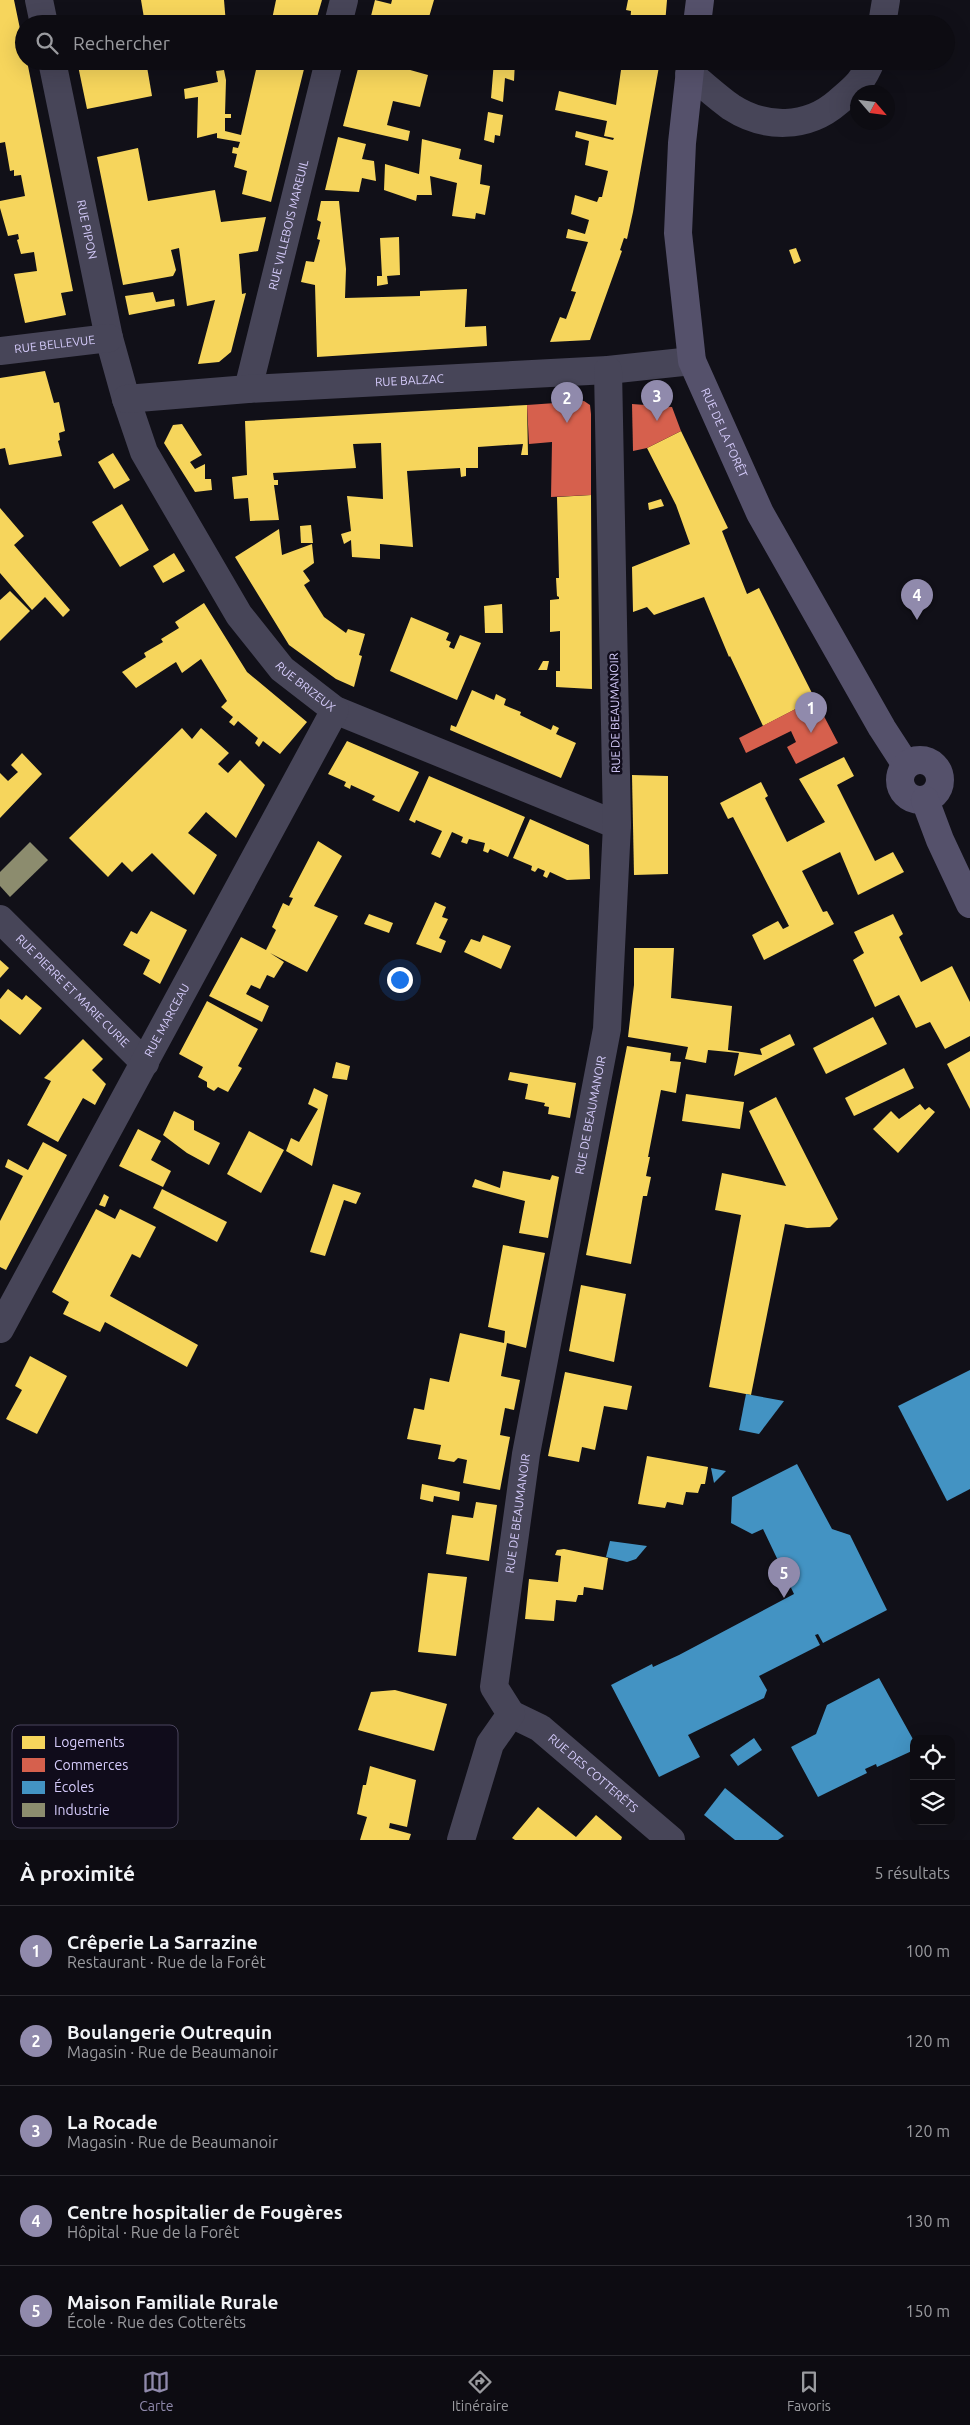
<!DOCTYPE html>
<html lang="fr">
<head>
<meta charset="utf-8">
<style>
	:root { --surface:#0d0c12; --page:#16151b; --text:#f1f3f6; --muted:#9a9b9f; --line:#2d2c32; --accent:#908aac }
	body { margin:0; font-family:Ubuntu,sans-serif; background:var(--page); color:var(--text) }
	.controls { position:absolute; right:15px; bottom:15px; display:grid; overflow:hidden; border-radius:10px; box-shadow:0 5px 20px #0002 }
	.controls button { width:45px; height:45px; display:grid; place-items:center; padding:0; border:0; border-bottom:1px solid var(--line); background:var(--surface); color:var(--text); font:25px sans-serif }
	.compass { position:absolute; left:850px; top:85px; width:45px; height:45px; border-radius:50%; background:var(--surface); box-shadow:0 5px 20px #0002; rotate:118deg }
	.you { position:absolute; left:399px; top:979px; width:18px; height:18px; margin:-12px; border:4px solid #fff; border-radius:50%; background:#1a73e8; box-shadow:0 0 0 8px #1a73e833 }
	.badge { display:grid; place-items:center; width:32px; height:32px; border-radius:50%; background:var(--accent); color:#fff; font-size:16px; font-weight:700 }
	.pin { position:absolute; translate:-50% -41px; filter:drop-shadow(0 1px 2px #0008) }
	.pin::after { content:''; position:absolute; top:26px; width:18px; height:15px; background:inherit; clip-path:polygon(0 0,100% 0,50% 100%) }
	.list { margin:0; padding:0; list-style:none }
	h2 { display:flex; justify-content:space-between; align-items:center; height:65px; margin:0; padding:0 20px; font-size:21px }
	h2 small { font-size:16px; font-weight:400; color:var(--muted) }
	.list li { display:grid; grid-template-columns:32px 1fr auto; gap:15px; align-items:center; box-sizing:border-box; height:90px; padding:0 20px; border-top:1px solid var(--line) }
	.list b { display:block; font-size:19px; white-space:nowrap }
	.list p { margin:0; font-size:16px; white-space:nowrap; color:var(--muted) }
	.list em { font-size:16px; font-style:normal; color:var(--muted) }
	.icon { flex:none; width:28px; height:28px; fill:none; stroke:currentColor; stroke-width:2; stroke-linecap:round; stroke-linejoin:round }
	.map { position:relative; flex:none; width:970px; height:1840px; overflow:hidden }
	.search { position:absolute; background:var(--surface); box-shadow:0 5px 20px #0002; left:15px; right:15px; top:15px; height:55px; display:flex; align-items:center; gap:12px; box-sizing:border-box; padding:0 18px; border-radius:28px; color:var(--muted); font-size:19px }
	.sheet { height:515px; background:var(--surface) }
	nav { display:flex; justify-content:space-around; align-items:center; box-sizing:border-box; height:70px; border-top:1px solid var(--line); background:var(--surface); font-size:14px; color:var(--muted) }
	nav a { display:grid; justify-items:center; gap:2px }
	nav .on { color:var(--accent) }
	.map>svg:first-child { display:block }
</style>
</head>
<body>
<div class="map">
<svg width="970" height="1840" viewBox="0 0 970 1840">
	<rect width="100%" height="100%" fill="#111018"/>
	<g fill="#f6d55c">
		<path d="M0,0H14L24,48V61H27L73,291L61,293L66,315L25,323L14,274L37,271L34,252L21,254L17,240L19,239L18,234L8,236L0,208V201L25,196L21,175L14,176V170L10,171L5,142L0,143Z"/>
		<path d="M141,0H224L226,24H145Z"/>
		<path d="M276,0H322L315,24H271Z"/>
		<path d="M375,0L391,4L392,0H434L427,24H369Z"/>
		<path d="M628,0H667L665,24H630L631,11L626,10Z"/>
		<path d="M229,19H239V24H228Z"/>
		<path d="M77,61H146L152,96L87,109Z"/>
		<path d="M258,61H306L271,202L242,194L247,171L234,167L237,154L232,153L233,147L238,148L240,142L217,138V133L197,138L198,97L185,99L184,89L218,82L216,71L224,70L226,80L225,114H231V118H225V131L241,135Z"/>
		<path d="M360,61H397L396,66L428,75L420,107L393,101L387,125L410,131L408,141L343,126Z"/>
		<path d="M494,61H515L514,81L505,78L503,102L491,98Z"/>
		<path d="M616,61H660L633,212L627,239L624,238L620,250L622,251L590,340L550,342L560,317L566,319L576,292L571,291L588,242L566,238L568,229L585,234L589,220L571,214L575,195L597,202L599,197H602L608,171L585,165L589,141L575,137L576,131L613,140L614,138L604,136L607,121L555,110L559,91L616,105L622,63Z"/>
		<path d="M488,112L503,115L500,136L495,135L494,143L484,140Z"/>
		<path d="M338,137L366,144L362,159L374,161L376,181L362,178L359,192L325,190Z"/>
		<path d="M422,139L461,149L459,159L482,165L480,184L490,186L485,215L476,213L475,219L452,216L457,183L430,176L432,195H417L416,201L384,190L385,164L419,174Z"/>
		<path d="M138,148L148,201L215,190L221,222L266,217L258,251L239,254L242,294L246,293L231,352L219,362L198,364L215,300L187,306L179,248L171,250L176,270L173,276L123,285L97,157Z"/>
		<path d="M321,201H339L346,269L345,298L420,296V291L467,289L465,327L486,326L487,346L317,357L315,285L301,282L306,261L314,262L320,240L317,239L321,222L317,220Z"/>
		<path d="M399,237L400,275L387,276L388,284L377,286V276H382L380,238Z"/>
		<path d="M796,248L801,261L794,264L789,250Z"/>
		<path d="M153,292L156,302L174,299L175,306L129,315L125,296Z"/>
		<path d="M45,371L54,403L59,402L65,431L59,433L60,440L58,441L62,456L9,465L5,448L0,449V378Z"/>
		<path d="M527,405L528,455H521L523,444L478,447V468H466V476L461,477L460,468L407,471L413,547L380,544V559L352,557L351,540L344,544L341,534L351,531L347,496L383,499L381,443L353,444L356,468L273,473L274,480H278V485H274L279,520L250,521L248,498L234,499L232,477L247,475L245,421Z"/>
		<path d="M182,424L202,455L190,462L195,469L205,464V479H211L212,490L195,492L164,443L173,425Z"/>
		<path d="M681,431L728,528L722,531L747,594L759,588L815,699L763,726L730,656L729,657L704,597L654,615L647,607L633,612L632,567L690,544L676,505L647,448Z"/>
		<path d="M113,453L130,480L114,489L98,462Z"/>
		<path d="M591,495L592,689L556,687V671H560V631L550,632V600L559,599V597L557,596L556,578H559L557,497Z"/>
		<path d="M661,499L664,506L649,510L648,503Z"/>
		<path d="M122,504L149,550L120,567L92,522Z"/>
		<path d="M0,508L24,536L14,545L70,610L63,617L45,597L32,610L0,573Z"/>
		<path d="M311,525L313,543H301L300,526Z"/>
		<path d="M279,529L282,555L312,544L314,563L303,571L310,581L304,585L324,617L346,633L348,629L365,634L359,655L362,656L354,687L336,679L289,645L235,557Z"/>
		<path d="M174,553L185,571L163,583L153,566Z"/>
		<path d="M10,591L30,611L0,641V600Z"/>
		<path d="M204,603L247,672L307,722L280,754L263,741L259,747L255,743L258,738L238,721L234,726L229,722L233,717L221,707L227,701L201,659L182,673L176,662L136,688L122,672L146,657L144,653L163,642L161,639L179,628L175,622Z"/>
		<path d="M502,604L503,633H485L484,606Z"/>
		<path d="M411,617L449,633L446,640L451,642L449,647L454,649L460,635L481,643L457,700L390,671Z"/>
		<path d="M543,661H549L547,670H538Z"/>
		<path d="M472,690L494,700L496,694L506,699L504,705L521,712L520,715L551,730L553,725L559,728L556,734L576,743L561,778L450,730L451,725L456,727Z"/>
		<path d="M182,728L192,739L201,728L229,753L218,764L228,773L240,760L265,785L236,838L206,812L188,833L217,855L194,895L152,853L132,872L122,862L108,877L69,838Z"/>
		<path d="M347,741L419,772L399,812L372,800L375,796L351,785L350,789L344,786L346,782L328,774Z"/>
		<path d="M22,753L42,774L0,818V773L8,781L18,772L11,765Z"/>
		<path d="M844,757L854,776L837,785L875,861L893,852L904,872L858,895L840,852L802,871L823,912L827,911L834,924L764,960L752,935L778,921L783,929L789,926L733,817L728,819L720,803L761,782L768,796L765,798L787,842L825,822L799,779Z"/>
		<path d="M632,775L668,776V874L634,875Z"/>
		<path d="M429,776L525,817L508,857L490,849L488,853L483,851L485,843L469,839L467,844L461,842L463,837L452,832L440,858L431,854L442,831L416,820L415,823L409,820Z"/>
		<path d="M530,819L589,845L590,879L567,880L550,872L547,878L543,876L545,871L538,868L535,872L531,870L532,866L513,858Z"/>
		<path d="M318,841L342,856L314,906L338,916L307,972L270,953L284,962L274,978L267,975L260,989L251,985L246,994L269,1006L262,1022L209,996L241,937L266,950L276,930L272,927L283,903L289,906L293,898L289,897Z"/>
		<path d="M435,902L446,907L442,917L448,919L439,938L446,941L441,953L416,944Z"/>
		<path d="M151,911L187,930L160,984L143,974L150,960L123,945L131,931L137,934Z"/>
		<path d="M369,914L393,923L389,933L364,924Z"/>
		<path d="M893,914L903,934L899,937L921,982L952,966L970,1002V1036L945,1049L930,1022L916,1028L899,995L875,1007L853,960L864,953L854,932Z"/>
		<path d="M483,935L511,946L501,969L464,952L471,939L480,942Z"/>
		<path d="M634,948H674L671,998L732,1006L728,1050L762,1055L760,1049L790,1034L795,1045L734,1076L739,1053L708,1050L706,1063L685,1059L688,1047L628,1037L634,985Z"/>
		<path d="M0,960L9,968L0,978Z"/>
		<path d="M8,989L22,1000L26,995L42,1008L20,1035L0,1019V999Z"/>
		<path d="M207,1001L258,1029L238,1066L242,1068L228,1092L218,1087L214,1091L207,1087V1082L198,1077L203,1067L179,1054Z"/>
		<path d="M873,1017L887,1044L826,1074L813,1048Z"/>
		<path d="M83,1039L103,1059L92,1070L106,1084L95,1105L83,1098L58,1142L27,1125L51,1081L44,1078Z"/>
		<path d="M627,1046L671,1053L670,1061L681,1062L676,1093L661,1090L648,1157H650L646,1176L651,1177L647,1196H643L631,1264L586,1255Z"/>
		<path d="M970,1051V1109L947,1064Z"/>
		<path d="M336,1062L350,1066L347,1080L332,1078Z"/>
		<path d="M904,1068L914,1088L854,1116L845,1098Z"/>
		<path d="M510,1072L576,1083L570,1118L548,1114L549,1107L544,1106L545,1103L525,1099L528,1084L508,1080Z"/>
		<path d="M314,1088L328,1095L312,1166L286,1151L291,1138L299,1142L318,1109L308,1104Z"/>
		<path d="M686,1094L744,1102L740,1129L682,1121Z"/>
		<path d="M776,1097L838,1219L830,1227L807,1228L785,1224L751,1395L709,1387L741,1215L715,1210L722,1173L786,1186L749,1111Z"/>
		<path d="M920,1104L925,1110L929,1107L935,1112L898,1153L873,1129L891,1111L899,1119Z"/>
		<path d="M174,1111L194,1121V1130L220,1143L209,1165L187,1153L163,1135Z"/>
		<path d="M138,1129L161,1141L151,1160L171,1171L163,1187L119,1166Z"/>
		<path d="M249,1131L284,1150L261,1193L227,1174Z"/>
		<path d="M43,1142L67,1155L6,1270L0,1267V1221L23,1176L5,1167L8,1159L28,1170Z"/>
		<path d="M503,1171L550,1180L552,1175L559,1177L548,1238L519,1233L525,1201L472,1187L475,1179L500,1188Z"/>
		<path d="M333,1184L361,1193L356,1204L344,1200L325,1256L310,1252Z"/>
		<path d="M162,1189L227,1222L217,1242L153,1208Z"/>
		<path d="M104,1194L109,1197L105,1207L99,1205Z"/>
		<path d="M96,1209L115,1219L120,1209L156,1227L140,1258L132,1254L110,1296L198,1345L187,1367L105,1322L100,1332L63,1314L69,1302L52,1292Z"/>
		<path d="M503,1245L545,1253L526,1348L507,1343L501,1376L520,1380L514,1410L505,1408L502,1424L500,1435L510,1437L500,1490L463,1483L467,1460L458,1458L454,1462L438,1459L441,1445L407,1439L414,1408L424,1410L430,1378L449,1382L460,1333L504,1343L505,1331L488,1327Z"/>
		<path d="M581,1285L626,1294L614,1362L569,1351Z"/>
		<path d="M30,1356L67,1376L37,1434L6,1419L22,1390L15,1386Z"/>
		<path d="M565,1372L632,1386L627,1410L604,1406L595,1450L582,1447L579,1462L548,1456Z"/>
		<path d="M647,1456L708,1467L705,1484H701L698,1493L686,1492L683,1505L667,1502L665,1508L638,1504Z"/>
		<path d="M422,1484L460,1492L459,1501L434,1496L433,1502L420,1499Z"/>
		<path d="M476,1502L497,1505L489,1561L446,1554L452,1515L473,1518Z"/>
		<path d="M564,1549L608,1558L603,1590L584,1587L583,1595H578L576,1602L556,1600L554,1621L525,1619L529,1579L558,1582L561,1556L555,1555L557,1550Z"/>
		<path d="M428,1573L467,1577L456,1656L418,1652Z"/>
		<path d="M395,1690L447,1704L434,1751L358,1730L371,1692Z"/>
		<path d="M370,1766L416,1780L407,1827L390,1823L389,1828L411,1834L409,1840H360L367,1817L357,1814L363,1785H366Z"/>
		<path d="M538,1807L576,1837L596,1815L622,1837L621,1840H515L512,1838Z"/>
	</g>
	<g fill="#d6604d">
		<path d="M584,401L590,405L591,414V495L551,497L552,442L529,444L527,405Z"/>
		<path d="M632,404L672,407L681,431L647,448L633,451Z"/>
		<path d="M815,699L838,743L796,764L787,747L796,742L791,731L746,753L739,738Z"/>
	</g>
	<g fill="#4393c3">
		<path d="M970,1370V1489L947,1501L898,1406Z"/>
		<path d="M746,1394L784,1401L759,1434L739,1430Z"/>
		<path d="M797,1464L832,1529L850,1535L887,1610L823,1643L818,1634L815,1635L820,1645L759,1676L767,1690L764,1698L688,1735L700,1757L659,1777L611,1685L652,1664L653,1667L679,1655L794,1594L763,1529L752,1534L731,1523L732,1497Z"/>
		<path d="M711,1468L726,1471L714,1483Z"/>
		<path d="M610,1541L647,1546L636,1559L627,1562L606,1557Z"/>
		<path d="M879,1678L914,1741V1750L877,1767L876,1764L865,1769L867,1773L818,1797L791,1747L816,1734L827,1705Z"/>
		<path d="M754,1738L762,1750L738,1766L730,1755Z"/>
		<path d="M725,1788L784,1836L778,1840H735L704,1815Z"/>
	</g>
	<path fill="#8c8c6e" d="M30,842L48,860L10,897L0,886V872Z"/>
	<g fill="none" stroke-linecap="round" stroke-linejoin="round">
		<g stroke="#474558" stroke-width="28">
			<path d="M39,0L44,24"/>
			<path d="M338,24L344,0"/>
			<path d="M882,24L886,0"/>
			<path id="s1" d="M52,61L109,338L126,399L144,452L239,615L282,669L335,710L617,825"/>
			<path d="M689,73C703,84 717,97 731,107C765,129 807,129 838,102C855,87 862,83 871,61"/>
			<path id="s2" d="M0,351L109,338"/>
			<path id="s3" d="M248,389L329,61"/>
			<path id="s4" d="M126,399L248,389L608,370L692,361"/>
			<path id="s5" d="M0,919L145,1063"/>
			<path id="s6" d="M0,1329L335,710"/>
			<path id="s7" d="M511,1714L540,1728L671,1840"/>
			<path id="s8" d="M461,1840L490,1744L511,1714L494,1687L526,1454L607,1029L617,825L608,370"/>
		</g>
		<g stroke="#55516b" stroke-width="28">
			<path d="M697,24L700,0"/>
			<path id="s9" d="M691,61L682,143L678,233L692,361L760,513L882,728L906,765"/>
			<circle cx="920" cy="780" r="20"/>
			<path d="M925,800L940,840L970,904"/>
		</g>
	</g>
	<g text-anchor="middle" stroke-width="5" stroke-linejoin="round" paint-order="stroke">
		<g font-size="12" fill="#d5cbfb" stroke="#100c1b">
			<text dy="4" stroke="none"><textPath href="#s3" startOffset="169">RUE VILLEBOIS MAREUIL</textPath></text>
			<text dy="4" stroke="none"><textPath href="#s1" startOffset="172">RUE PIPON</textPath></text>
			<text dy="4" stroke="none"><textPath href="#s2" startOffset="55">RUE BELLEVUE</textPath></text>
			<text dy="4" stroke="none"><textPath href="#s4" startOffset="284">RUE BALZAC</textPath></text>
			<text dy="4" stroke="none"><textPath href="#s9" startOffset="380">RUE DE LA FORÊT</textPath></text>
			<text dy="4" stroke="none"><textPath href="#s1" startOffset="689">RUE BRIZEUX</textPath></text>
			<text transform="translate(615 713) rotate(-91)" y="4">RUE DE BEAUMANOIR</text>
			<text dy="4" stroke="none"><textPath href="#s5" startOffset="102">RUE PIERRE ET MARIE CURIE</textPath></text>
			<text dy="4" stroke="none"><textPath href="#s6" startOffset="351">RUE MARCEAU</textPath></text>
			<text dy="4" stroke="none"><textPath href="#s8" startOffset="749">RUE DE BEAUMANOIR</textPath></text>
			<text dy="4" stroke="none"><textPath href="#s8" startOffset="344">RUE DE BEAUMANOIR</textPath></text>
			<text dy="4" stroke="none"><textPath href="#s7" startOffset="102">RUE DES COTTERÊTS</textPath></text>
		</g>
	</g>
	<rect x="12" y="1725" width="166" height="103" rx="8" fill="#100c1b" stroke="#4b455e" stroke-width="1"/>
	<rect x="22" y="1736" width="23" height="13" fill="#f6d55c"/>
	<rect x="22" y="1758" width="23" height="14" fill="#d6604d"/>
	<rect x="22" y="1781" width="23" height="13" fill="#4393c3"/>
	<rect x="22" y="1803" width="23" height="14" fill="#8c8c6e"/>
	<g font-size="14" fill="#d5cbfb">
		<text x="54" y="1747">Logements</text>
		<text x="54" y="1770">Commerces</text>
		<text x="54" y="1792">Écoles</text>
		<text x="54" y="1815">Industrie</text>
	</g>
</svg>
<div class="controls">
<button><svg class="icon" aria-label="locate" viewBox="0 0 24 24"><circle cx="12" cy="12" r="6"/><path d="M12 2v4M12 18v4M2 12h4M18 12h4"/></svg></button>
<button><svg class="icon" aria-label="layers" viewBox="0 0 24 24"><path d="M12 4l9 5-9 5-9-5zM3 14l9 5 9-5"/></svg></button>
</div>
<svg class="compass" viewBox="-18 -18 36 36"><path d="M0-13l5 13h-10z" fill="#e53935"/><path d="M0 13l5-13h-10z" fill="#9a9b9f"/></svg>
<div class="you"></div>
<div class="pin badge" style="left:811px;top:733px">1</div>
<div class="pin badge" style="left:567px;top:423px">2</div>
<div class="pin badge" style="left:657px;top:421px">3</div>
<div class="pin badge" style="left:917px;top:620px">4</div>
<div class="pin badge" style="left:784px;top:1598px">5</div>
<div class="search"><svg class="icon" aria-label="search" viewBox="0 0 24 24"><circle cx="10" cy="10" r="6"/><path d="M15 15l6 6"/></svg>Rechercher</div>
</div>
<section class="sheet">
<h2>À proximité<small>5 résultats</small></h2>
<ul class="list">
<li><span class="badge">1</span><div><b>Crêperie La Sarrazine</b><p>Restaurant · Rue de la Forêt</p></div><em>100 m</em></li>
<li><span class="badge">2</span><div><b>Boulangerie Outrequin</b><p>Magasin · Rue de Beaumanoir</p></div><em>120 m</em></li>
<li><span class="badge">3</span><div><b>La Rocade</b><p>Magasin · Rue de Beaumanoir</p></div><em>120 m</em></li>
<li><span class="badge">4</span><div><b>Centre hospitalier de Fougères</b><p>Hôpital · Rue de la Forêt</p></div><em>130 m</em></li>
<li><span class="badge">5</span><div><b>Maison Familiale Rurale</b><p>École · Rue des Cotterêts</p></div><em>150 m</em></li>
</ul>
</section>
<nav>
<a class="on"><svg class="icon" aria-label="map" viewBox="0 0 24 24"><path d="M3 6l6-2 6 2 6-2v14l-6 2-6-2-6 2zM9 4v14M15 6v14"/></svg>Carte</a>
<a><svg class="icon" aria-label="directions" viewBox="0 0 24 24"><path d="M12 3l9 9-9 9-9-9zM9 14v-3h6M13 9l2 2-2 2"/></svg>Itinéraire</a>
<a><svg class="icon" aria-label="saved" viewBox="0 0 24 24"><path d="M7 4h10v16l-5-4-5 4z"/></svg>Favoris</a>
</nav>
</body>
</html>
